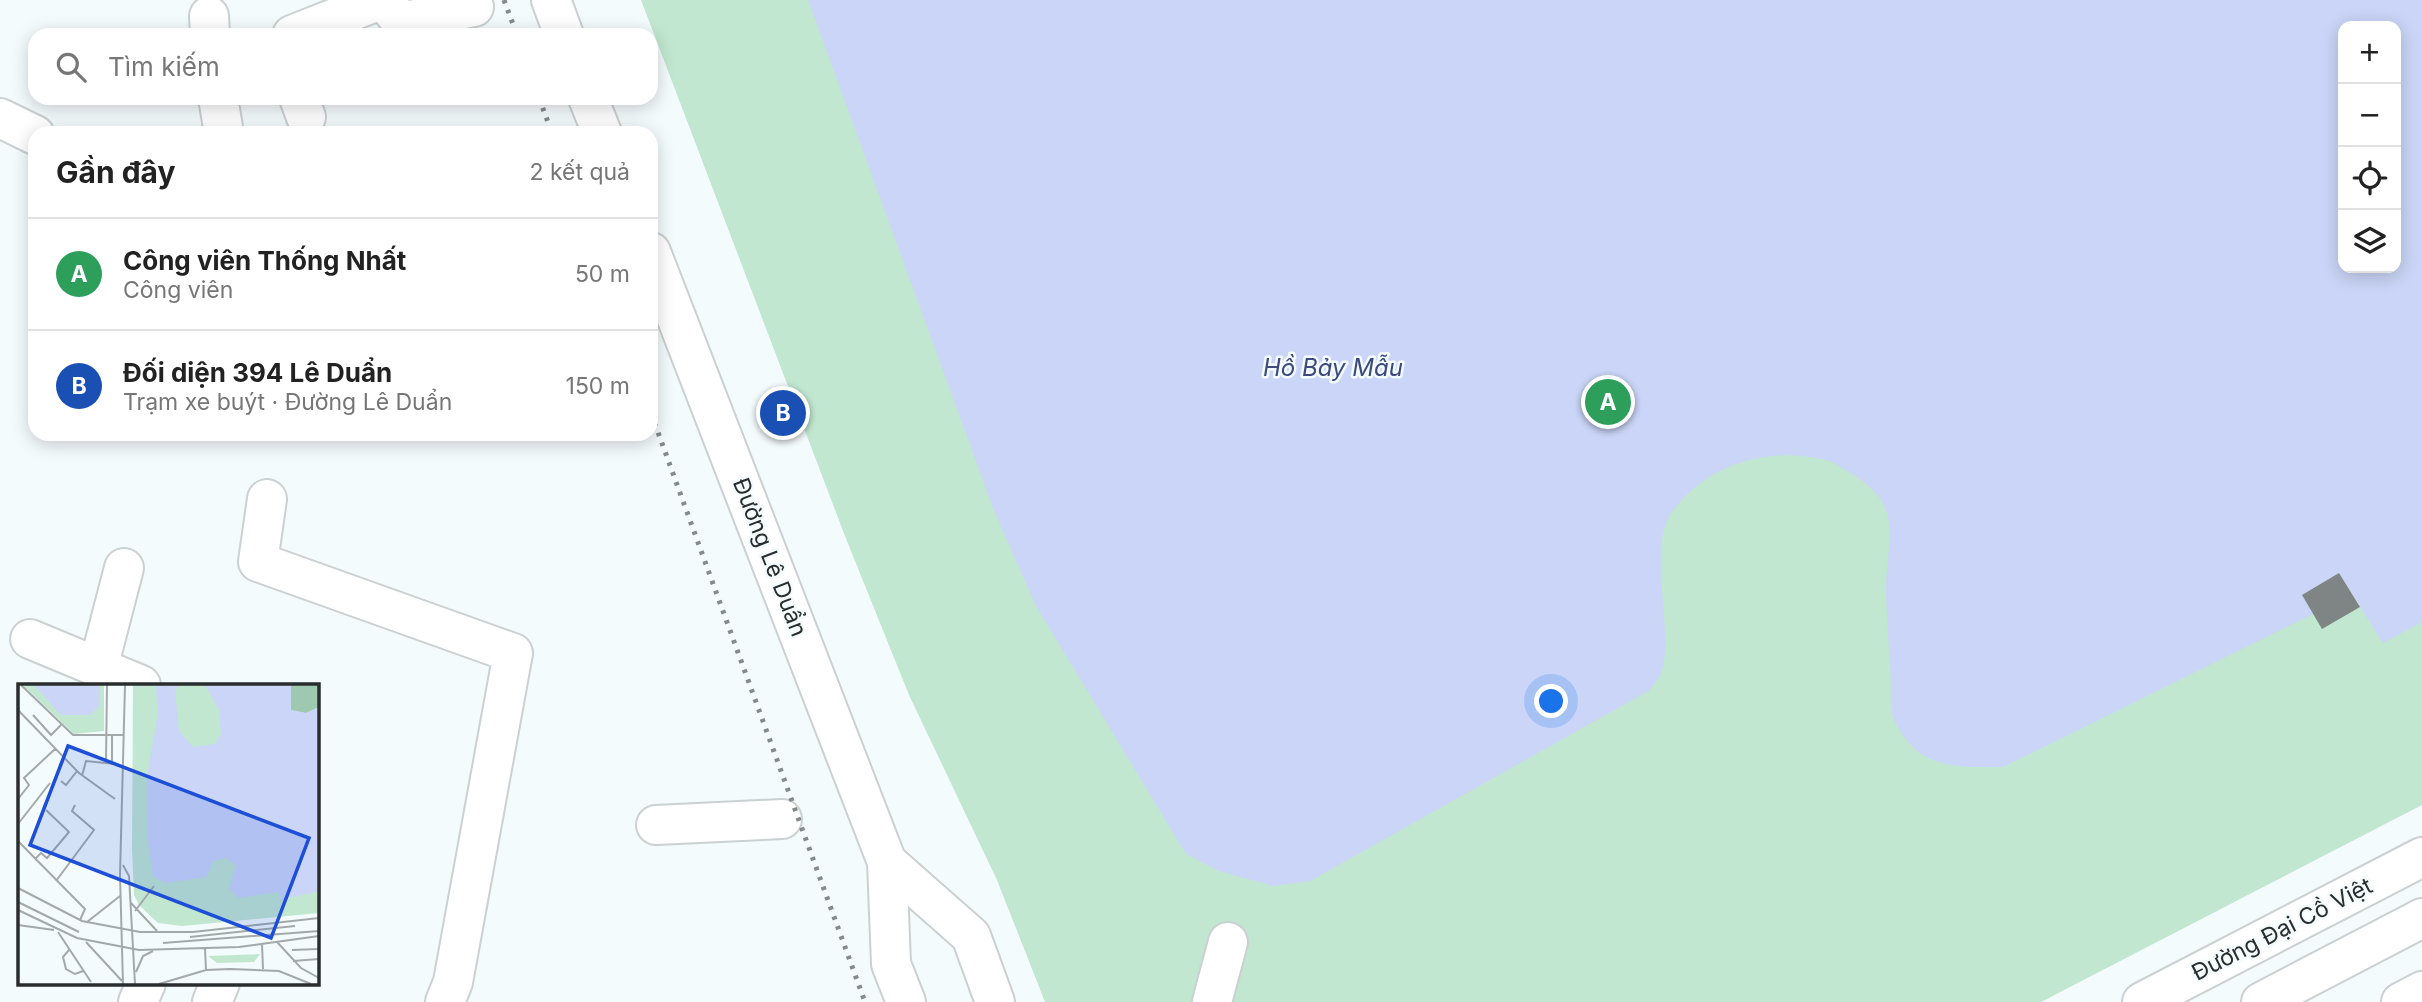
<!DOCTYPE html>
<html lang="vi">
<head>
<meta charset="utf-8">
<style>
	:root { --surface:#fff; --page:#f6f6f6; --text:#222; --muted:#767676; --line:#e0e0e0; --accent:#db2777 }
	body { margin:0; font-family:Inter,sans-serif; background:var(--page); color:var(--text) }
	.controls { position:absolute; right:21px; top:21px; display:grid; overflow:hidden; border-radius:14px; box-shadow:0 4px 18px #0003 }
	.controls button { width:63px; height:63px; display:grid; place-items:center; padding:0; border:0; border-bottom:2px solid var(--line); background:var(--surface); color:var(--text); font:35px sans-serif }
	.you { position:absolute; left:1552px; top:702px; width:24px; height:24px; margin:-18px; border:5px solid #fff; border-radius:50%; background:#1a73e8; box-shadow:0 0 0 10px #1a73e833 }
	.badge { display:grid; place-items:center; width:46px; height:46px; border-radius:50%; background:var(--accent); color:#fff; font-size:23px; font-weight:700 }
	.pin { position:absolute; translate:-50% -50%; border:4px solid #fff; box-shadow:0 2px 7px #0006 }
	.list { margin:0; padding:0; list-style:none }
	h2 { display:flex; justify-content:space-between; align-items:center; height:91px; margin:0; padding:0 28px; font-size:30px }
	h2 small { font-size:23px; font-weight:400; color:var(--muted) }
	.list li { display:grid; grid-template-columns:46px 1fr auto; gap:21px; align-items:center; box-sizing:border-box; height:112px; padding:0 28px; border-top:2px solid var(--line) }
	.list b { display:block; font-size:26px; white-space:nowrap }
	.list p { margin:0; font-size:23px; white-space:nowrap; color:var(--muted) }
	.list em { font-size:23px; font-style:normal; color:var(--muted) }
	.icon { flex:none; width:38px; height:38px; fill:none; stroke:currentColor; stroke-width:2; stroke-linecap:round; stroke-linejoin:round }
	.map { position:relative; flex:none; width:2422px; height:1002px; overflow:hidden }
	.search { position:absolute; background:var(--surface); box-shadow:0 4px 18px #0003; left:28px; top:28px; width:630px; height:77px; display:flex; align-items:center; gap:18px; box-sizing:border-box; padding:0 24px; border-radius:21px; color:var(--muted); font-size:26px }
	.panel { position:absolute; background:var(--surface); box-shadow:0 4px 18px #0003; left:28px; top:126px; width:630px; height:315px; border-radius:21px }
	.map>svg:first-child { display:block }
</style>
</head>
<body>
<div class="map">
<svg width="2422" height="1002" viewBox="0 0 2422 1002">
	<rect width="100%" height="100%" fill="#f4fbfc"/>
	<path fill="#c1e7d0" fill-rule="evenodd" d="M641,0H2422V805L2041,1002H1045L997,880L909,695L845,536ZM2343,26H2396V268H2343Z"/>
	<path fill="#cad5f7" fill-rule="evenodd" d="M808,0H2422V622L2383,643L2339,573L2302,595L2313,614L2003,767C1956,767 1919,770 1895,722C1889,712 1892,693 1891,681C1889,651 1887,621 1886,591C1886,566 1892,541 1888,517C1884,497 1868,484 1852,474C1845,470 1837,464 1829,461C1770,445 1705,463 1670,515C1649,548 1672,627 1663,667C1661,675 1655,683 1650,690L1310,881L1273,886L1219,871L1186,854L1036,606L993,508ZM2343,26H2396V268H2343Z"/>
	<path fill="#7f8584" d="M2339,573L2360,607L2322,629L2302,595Z"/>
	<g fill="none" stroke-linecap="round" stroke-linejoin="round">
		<g stroke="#cbd1d2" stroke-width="42">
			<g id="minor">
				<path d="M384,0L401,22L474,7"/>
				<path d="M209,16L210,35"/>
				<path d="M292,35L380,0"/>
				<path d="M218,98L224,133"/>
				<path d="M299,98L306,117"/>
				<path d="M0,118L35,135"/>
				<path d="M267,499L258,562L513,653L453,982L445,1002"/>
				<path d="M30,639L141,685"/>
				<path d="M98,668L124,568"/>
				<path d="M656,825L782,819"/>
				<path d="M138,1002L146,983"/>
				<path d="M212,1002L220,983"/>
				<path d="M1212,1002L1228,942"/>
			</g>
		</g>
		<g stroke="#cbd1d2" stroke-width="42">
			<g id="major">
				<path d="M551,0L564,35"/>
				<path d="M588,98L602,133"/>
				<path d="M651,252L887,862L891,964L906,1002"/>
				<path d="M887,862L971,936L995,1002"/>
				<path d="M2142,1002L2422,857"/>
				<path d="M2261,1002L2422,918"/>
				<path d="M2401,1002L2422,991"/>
			</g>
		</g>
		<use href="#minor" stroke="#fff" stroke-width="38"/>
		<use href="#major" stroke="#fff" stroke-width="38"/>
		<g stroke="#848989" stroke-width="5" stroke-dasharray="3.5 7" stroke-linecap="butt">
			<path d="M504,0L517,35"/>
			<path d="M539,98L552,133"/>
			<path d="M651,413L865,1002"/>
		</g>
	</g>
	<g text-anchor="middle" stroke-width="5" stroke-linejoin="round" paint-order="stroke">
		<g font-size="23" fill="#2a2d2d" stroke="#f4fbfc">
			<text transform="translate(770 557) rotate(69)" y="8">Đường Lê Duẩn</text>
			<text transform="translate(2282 929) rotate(-27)" y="8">Đường Đại Cồ Việt</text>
		</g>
		<g font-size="24" font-style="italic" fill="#3d4a80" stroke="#f4fbfc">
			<text x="1333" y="376">Hồ Bảy Mẫu</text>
		</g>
	</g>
	<g transform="translate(18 684)">
		<rect width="301" height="301" fill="#f4fbfc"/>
		<path d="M5,1H86V47L56,50ZM115,1H301V229L164,242L140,239L121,221L116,211L114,165ZM242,270L236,278L199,279L190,272Z" fill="#c1e7d0"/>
		<path d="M273,1H301V23L288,29L273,26Z" fill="#9cc9af"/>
		<path d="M16,1H82L81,22L72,31H43ZM138,1H161L157,7L161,47L175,63L197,60L203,50L201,26L187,1H273V26L288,29L301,23V207L262,216L260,208L220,214L211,205L218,181L207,174L196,177L188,193L147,199L135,192L129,150L130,85L140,30Z" fill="#cad5f7"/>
		<path fill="none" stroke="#a3a9a9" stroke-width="2" d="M3,1L55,51H106M0,26L61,89L97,115M15,31L33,51L43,41M88,76L89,1M94,80V51M64,92L68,77L97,80M43,97L48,101L59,87M0,115L11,101L6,94L37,65M0,140L32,99M0,157L67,225L62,236M17,175L23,169L29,174L51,148L28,126M105,181L111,192L117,300M38,197L76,146L54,127L57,121M0,204L64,237L122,248H175L301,234M0,218L61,248M113,219L139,247M0,226L59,254L121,266L221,263L301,252M117,227L136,202M69,238L102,212M0,241L36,246M40,248L73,298M172,253L277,242M68,258L104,297M259,258L283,284L301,294M145,259L301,247M244,260L245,285M187,265L188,286M51,266L45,273L48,285L57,290L65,287M274,266L301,265M275,277L301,275M118,288L125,272L135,267M105,300L102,191L107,1M141,300L188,286L212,285L261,287L293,300"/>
		<path fill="#1d4ed8" fill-opacity="0.15" stroke="#1d4ed8" stroke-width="3.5" d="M50,62L291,154L253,254L12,161Z"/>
		<rect width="301" height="301" fill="none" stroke="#2a2d2d" stroke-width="3.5"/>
	</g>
</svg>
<div class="controls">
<button>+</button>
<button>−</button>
<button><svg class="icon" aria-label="locate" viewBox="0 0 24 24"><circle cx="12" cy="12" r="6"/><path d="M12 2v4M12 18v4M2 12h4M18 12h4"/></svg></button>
<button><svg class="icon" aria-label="layers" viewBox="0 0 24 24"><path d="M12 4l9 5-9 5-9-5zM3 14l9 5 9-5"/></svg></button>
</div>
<div class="you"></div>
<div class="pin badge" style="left:1608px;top:402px;background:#2e9e5b">A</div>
<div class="pin badge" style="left:783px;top:413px;background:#1a4fb4">B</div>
<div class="search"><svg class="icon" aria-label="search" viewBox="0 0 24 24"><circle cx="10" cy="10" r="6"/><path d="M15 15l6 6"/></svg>Tìm kiếm</div>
<section class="panel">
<h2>Gần đây<small>2 kết quả</small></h2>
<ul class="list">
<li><span class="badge" style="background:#2e9e5b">A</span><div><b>Công viên Thống Nhất</b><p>Công viên</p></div><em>50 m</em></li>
<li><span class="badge" style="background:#1a4fb4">B</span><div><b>Đối diện 394 Lê Duẩn</b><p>Trạm xe buýt · Đường Lê Duẩn</p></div><em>150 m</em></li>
</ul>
</section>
</div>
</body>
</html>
